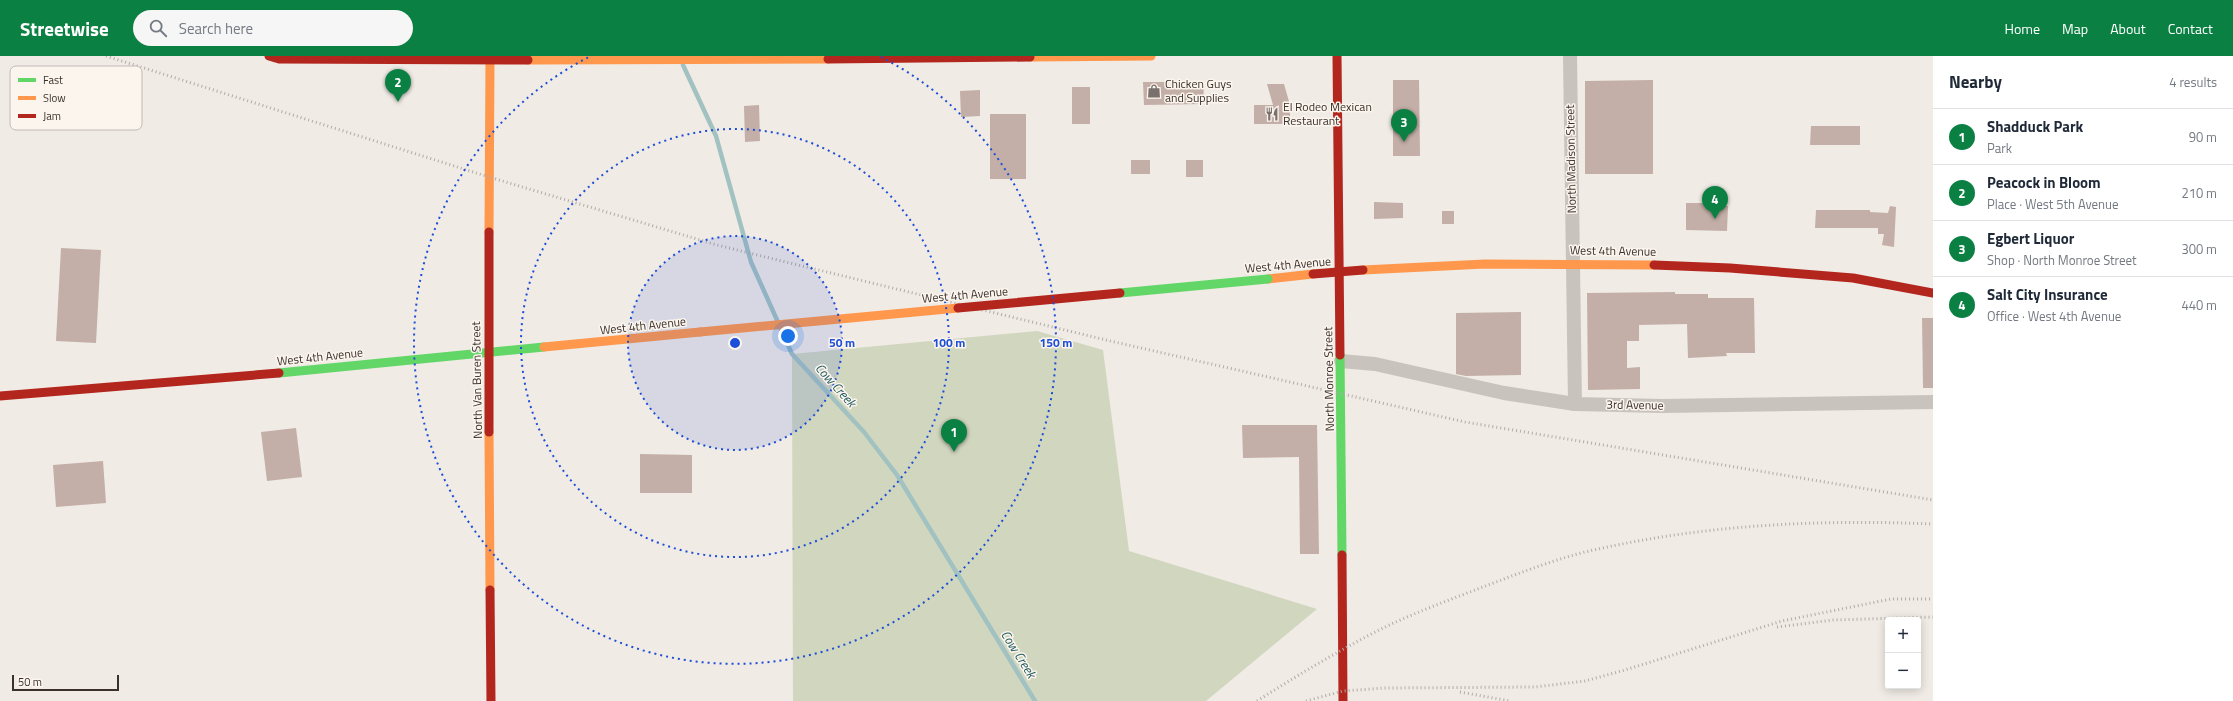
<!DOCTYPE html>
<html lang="en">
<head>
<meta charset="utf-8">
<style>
	:root { --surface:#fff; --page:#f6f6f7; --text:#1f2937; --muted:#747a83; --line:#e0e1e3; --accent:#0b8043 }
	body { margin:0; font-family:"Titillium Web",sans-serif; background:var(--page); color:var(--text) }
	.controls { position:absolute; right:12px; bottom:12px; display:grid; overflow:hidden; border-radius:4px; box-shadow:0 2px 10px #0003 }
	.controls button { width:36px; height:36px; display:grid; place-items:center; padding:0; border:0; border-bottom:1px solid var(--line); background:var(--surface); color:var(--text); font:20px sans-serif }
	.scale { position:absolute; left:12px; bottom:10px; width:107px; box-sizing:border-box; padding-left:4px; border:2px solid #3b302b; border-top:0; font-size:11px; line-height:14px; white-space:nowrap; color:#3b302b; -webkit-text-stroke:3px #fbf5ee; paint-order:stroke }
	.you { position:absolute; left:788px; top:280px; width:14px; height:14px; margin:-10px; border:3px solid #fff; border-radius:50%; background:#1a73e8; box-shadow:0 0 0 6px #1a73e833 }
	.badge { display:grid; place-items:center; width:26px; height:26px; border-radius:50%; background:var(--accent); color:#fff; font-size:13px; font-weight:700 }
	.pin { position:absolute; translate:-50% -33px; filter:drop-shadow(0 1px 2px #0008) }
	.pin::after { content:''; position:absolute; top:21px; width:14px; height:12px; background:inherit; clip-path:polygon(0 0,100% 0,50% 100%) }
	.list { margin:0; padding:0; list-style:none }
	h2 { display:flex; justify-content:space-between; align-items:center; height:52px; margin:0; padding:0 16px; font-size:17px }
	h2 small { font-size:13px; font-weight:400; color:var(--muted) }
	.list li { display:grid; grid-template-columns:26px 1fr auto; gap:12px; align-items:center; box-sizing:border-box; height:56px; padding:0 16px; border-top:1px solid var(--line) }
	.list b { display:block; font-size:15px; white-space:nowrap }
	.list p { margin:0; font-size:13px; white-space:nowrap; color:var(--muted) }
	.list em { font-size:13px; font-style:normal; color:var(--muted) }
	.icon { flex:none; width:22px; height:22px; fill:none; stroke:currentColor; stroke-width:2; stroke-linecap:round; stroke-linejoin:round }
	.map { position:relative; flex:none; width:1933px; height:645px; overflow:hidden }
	header { display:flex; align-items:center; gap:24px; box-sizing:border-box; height:56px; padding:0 20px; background:var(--accent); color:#fff }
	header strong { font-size:19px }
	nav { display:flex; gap:22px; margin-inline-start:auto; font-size:14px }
	.search { width:280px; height:36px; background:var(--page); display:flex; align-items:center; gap:10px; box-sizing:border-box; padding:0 14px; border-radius:22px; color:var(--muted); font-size:15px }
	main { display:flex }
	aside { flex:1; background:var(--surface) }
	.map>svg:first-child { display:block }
</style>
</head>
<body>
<header>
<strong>Streetwise</strong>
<div class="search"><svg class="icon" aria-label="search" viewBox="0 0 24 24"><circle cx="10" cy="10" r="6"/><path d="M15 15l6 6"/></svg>Search here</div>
<nav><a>Home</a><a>Map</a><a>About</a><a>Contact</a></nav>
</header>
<main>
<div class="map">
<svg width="1933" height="645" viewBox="0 0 1933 645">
	<rect width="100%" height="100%" fill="#f0ebe5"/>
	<path fill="#d1d6bf" d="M1037,275L1103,294L1129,495L1317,553L1206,645H793L792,298Z"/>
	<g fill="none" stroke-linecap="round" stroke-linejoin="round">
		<g stroke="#a1c2c1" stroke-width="4.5">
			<path d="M683,9L716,80L751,206L777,264"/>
			<path d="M781,273L792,298L864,376L897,419L1035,645"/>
		</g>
	</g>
	<g fill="#c3afa7">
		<path d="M1393,24H1419L1420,100H1393Z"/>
		<path d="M1653,24V118H1585V25Z"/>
		<path d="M1143,26H1165V30H1204L1203,48L1144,49Z"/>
		<path d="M1267,28H1284L1290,49V68H1254V49H1273Z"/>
		<rect x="1072" y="31" width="18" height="37"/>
		<path d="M980,34V60L961,61L960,35Z"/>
		<path d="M759,49L760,85L745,86L744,50Z"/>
		<rect x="990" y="58" width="36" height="65"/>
		<path d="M1811,70H1860V89H1810Z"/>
		<rect x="1131" y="104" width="19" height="14"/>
		<rect x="1186" y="104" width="17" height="17"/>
		<path d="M1374,146L1403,147V162L1374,163Z"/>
		<path d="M1686,147H1707V150H1728L1727,175L1686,174Z"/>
		<path d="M1890,150L1896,151L1894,191L1882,189L1884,178H1878V172H1815L1816,154H1870V156L1888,157Z"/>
		<rect x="1442" y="155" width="12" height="13"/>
		<path d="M61,192L101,194L96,287L56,285Z"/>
		<path d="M1675,236V238H1708V242H1754L1755,297H1726L1727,300L1688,302L1687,268L1639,269V285H1627V312L1640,311V333L1588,334L1587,237Z"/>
		<path d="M1521,256V319L1466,320L1456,318V257Z"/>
		<path d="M1922,262H1933V332H1923Z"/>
		<path d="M1242,369H1317L1319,498H1300L1299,401L1243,402Z"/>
		<path d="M296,372L302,421L267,425L261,376Z"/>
		<path d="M640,398L692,399V437H640Z"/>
		<path d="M103,405L106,447L56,451L53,409Z"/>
	</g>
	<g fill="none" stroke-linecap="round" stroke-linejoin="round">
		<g stroke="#c9c3be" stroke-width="14">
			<path d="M1570,0L1575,348"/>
			<path d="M1341,305L1375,308L1504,337L1575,348L1662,350L1933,346"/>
		</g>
		<g stroke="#63d668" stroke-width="9">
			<path d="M1340,299L1342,499"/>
			<path d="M279,317L544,291"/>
		</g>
		<g stroke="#ff974d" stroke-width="9">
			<path d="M1030,1L1151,0"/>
			<path d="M528,4L828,3"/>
			<path d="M489,176L490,2"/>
			<path d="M1363,214L1485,208L1654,209"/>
			<path d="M1268,223L1313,218"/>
			<path d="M544,291L700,276"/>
			<path d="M489,376L490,534"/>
		</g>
		<g stroke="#b3261e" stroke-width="9">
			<path d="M269,0L279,3L528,4"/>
			<path d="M1337,0L1340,299"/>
			<path d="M828,3L1030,1"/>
			<path d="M1654,209L1730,212L1853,222L1933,237"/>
			<path d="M0,340L279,317"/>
			<path d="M489,376V176"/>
			<path d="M1342,499L1343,645"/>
			<path d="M490,534L491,645"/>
		</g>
		<g stroke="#b1aca8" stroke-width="3" stroke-dasharray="1 3" stroke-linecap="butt">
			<path d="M106,0L489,121L717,189L794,208L1106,284L1465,366L1933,444"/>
			<path d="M1777,571L1833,564L1933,561"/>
			<path d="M1460,636L1510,645"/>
			<path d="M1257,645C1298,619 1338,595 1381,573C1414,557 1449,544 1483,531C1517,518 1550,505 1585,496C1699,469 1816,463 1933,468"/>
			<path d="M1306,645L1343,635L1385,632L1535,631L1585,625L1625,614L1782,565L1891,543H1933"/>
		</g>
		<path stroke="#63d668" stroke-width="9" d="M1120,237L1268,223"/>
		<path stroke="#ff974d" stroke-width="9" d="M700,276L958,252"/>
		<g stroke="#b3261e" stroke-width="9">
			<path d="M1313,218L1363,214"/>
			<path d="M958,252L1120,237"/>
		</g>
	</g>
	<circle cx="735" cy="287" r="107" fill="#1d4ed8" fill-opacity=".12"/>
	<g fill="none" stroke="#1d4ed8" stroke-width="2" stroke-dasharray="2 4">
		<circle cx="735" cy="287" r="107"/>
		<circle cx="735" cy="287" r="214"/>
		<path d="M881 1A321 321 0 1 1 589 1"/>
	</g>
	<defs>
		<g id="shop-bare" transform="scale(1.08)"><path d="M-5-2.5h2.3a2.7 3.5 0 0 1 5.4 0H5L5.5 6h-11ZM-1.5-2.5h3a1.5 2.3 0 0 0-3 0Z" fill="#7a716c" stroke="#fbf5ee" stroke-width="2.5" paint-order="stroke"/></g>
		<g id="restaurant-bare" transform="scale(1.08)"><path d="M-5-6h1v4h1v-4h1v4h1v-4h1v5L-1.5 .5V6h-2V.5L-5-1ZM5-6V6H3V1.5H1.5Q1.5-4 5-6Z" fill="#7a716c" stroke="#fbf5ee" stroke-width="2.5" paint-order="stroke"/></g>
	</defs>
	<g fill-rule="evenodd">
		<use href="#shop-bare" x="1154" y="35"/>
		<use href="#restaurant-bare" x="1272" y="58"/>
	</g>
	<g text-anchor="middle" stroke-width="3" stroke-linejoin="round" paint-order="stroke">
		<g font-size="12" fill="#3b302b" stroke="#fbf5ee" text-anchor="start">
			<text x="1165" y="32">Chicken Guys<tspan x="1165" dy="14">and Supplies</tspan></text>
			<text x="1283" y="55">El Rodeo Mexican<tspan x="1283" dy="14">Restaurant</tspan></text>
		</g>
		<g font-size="12" fill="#3b302b" stroke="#fbf5ee">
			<text transform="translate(1571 103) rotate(-91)" y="4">North Madison Street</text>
			<text transform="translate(1613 195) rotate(1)" y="4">West 4th Avenue</text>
			<text transform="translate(1288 209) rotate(-5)" y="4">West 4th Avenue</text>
			<text transform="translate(965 239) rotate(-5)" y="4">West 4th Avenue</text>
			<text transform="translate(643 270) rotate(-6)" y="4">West 4th Avenue</text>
			<text transform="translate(320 301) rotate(-6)" y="4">West 4th Avenue</text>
			<text transform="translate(1329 323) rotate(-91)" y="4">North Monroe Street</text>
			<text transform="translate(477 324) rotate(-91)" y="4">North Van Buren Street</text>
			<text transform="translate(1635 349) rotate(1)" y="4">3rd Avenue</text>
		</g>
		<g font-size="13" font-style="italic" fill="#1f5a5e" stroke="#fbf5ee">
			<text transform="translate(836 329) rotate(48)" y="5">Cow Creek</text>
			<text transform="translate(1019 598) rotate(58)" y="5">Cow Creek</text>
		</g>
	</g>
	<rect x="10" y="10" width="132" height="64" rx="6" fill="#fbf5ee" stroke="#c1bab4" stroke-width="1"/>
	<rect x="18" y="22" width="18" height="4" fill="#63d668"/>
	<rect x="18" y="40" width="18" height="4" fill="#ff974d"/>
	<rect x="18" y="58" width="18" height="4" fill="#b3261e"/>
	<g font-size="11" fill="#3b302b">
		<text x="43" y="28">Fast</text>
		<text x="43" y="46">Slow</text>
		<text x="43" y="64">Jam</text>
	</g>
	<circle cx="735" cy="287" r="6" fill="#1d4ed8" stroke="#fbf5ee" stroke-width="2"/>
	<g font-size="12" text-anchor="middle" font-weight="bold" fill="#1d4ed8" stroke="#fbf5ee" stroke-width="3" stroke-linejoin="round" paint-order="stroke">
		<text x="842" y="291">50 m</text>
		<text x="949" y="291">100 m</text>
		<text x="1056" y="291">150 m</text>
	</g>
</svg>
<div class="controls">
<button>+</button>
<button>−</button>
</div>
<div class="scale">50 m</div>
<div class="you"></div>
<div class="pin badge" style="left:954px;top:396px">1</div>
<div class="pin badge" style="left:398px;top:46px">2</div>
<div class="pin badge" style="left:1404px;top:86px">3</div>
<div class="pin badge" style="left:1715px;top:163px">4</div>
</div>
<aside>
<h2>Nearby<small>4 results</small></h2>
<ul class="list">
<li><span class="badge">1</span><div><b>Shadduck Park</b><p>Park</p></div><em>90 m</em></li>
<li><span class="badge">2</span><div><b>Peacock in Bloom</b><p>Place · West 5th Avenue</p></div><em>210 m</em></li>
<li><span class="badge">3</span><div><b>Egbert Liquor</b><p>Shop · North Monroe Street</p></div><em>300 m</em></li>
<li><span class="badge">4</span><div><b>Salt City Insurance</b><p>Office · West 4th Avenue</p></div><em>440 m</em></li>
</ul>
</aside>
</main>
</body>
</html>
